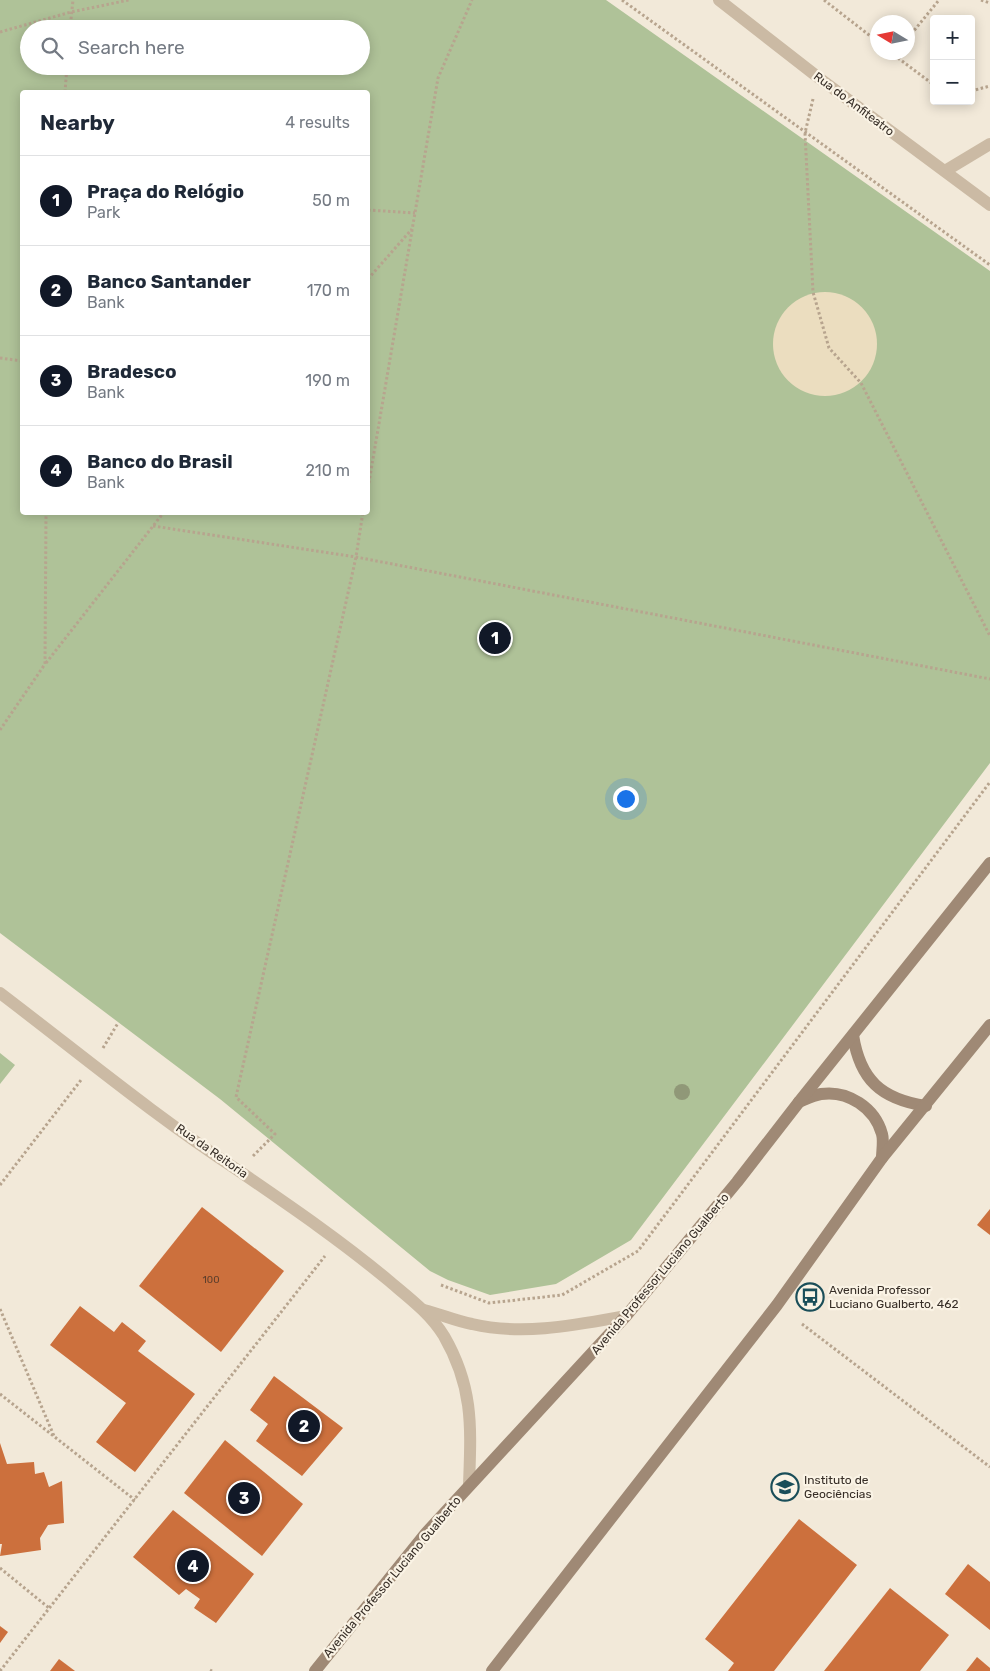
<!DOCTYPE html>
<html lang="en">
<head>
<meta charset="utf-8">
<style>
	:root { --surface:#fff; --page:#f6f6f7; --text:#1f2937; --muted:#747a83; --line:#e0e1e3; --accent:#111827 }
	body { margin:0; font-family:Rubik,sans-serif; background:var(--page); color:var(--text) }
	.controls { position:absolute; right:15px; top:15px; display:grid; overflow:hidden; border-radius:5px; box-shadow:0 2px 12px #0003 }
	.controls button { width:45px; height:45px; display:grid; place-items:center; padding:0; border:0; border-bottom:1px solid var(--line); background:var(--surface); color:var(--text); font:25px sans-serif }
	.compass { position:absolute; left:870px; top:15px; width:45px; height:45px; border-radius:50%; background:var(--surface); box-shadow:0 2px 12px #0003; rotate:280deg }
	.you { position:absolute; left:625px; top:798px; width:18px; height:18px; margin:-12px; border:4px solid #fff; border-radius:50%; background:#1a73e8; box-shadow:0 0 0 8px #1a73e833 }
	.badge { display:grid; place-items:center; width:32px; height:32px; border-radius:50%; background:var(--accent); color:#fff; font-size:16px; font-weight:700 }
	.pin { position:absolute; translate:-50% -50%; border:2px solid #fff; box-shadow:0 1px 5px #0006 }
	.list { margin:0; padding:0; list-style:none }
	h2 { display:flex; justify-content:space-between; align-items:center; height:65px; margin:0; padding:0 20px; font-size:21px }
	h2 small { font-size:16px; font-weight:400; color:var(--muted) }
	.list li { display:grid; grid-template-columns:32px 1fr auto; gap:15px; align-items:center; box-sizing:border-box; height:90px; padding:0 20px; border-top:1px solid var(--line) }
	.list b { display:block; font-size:19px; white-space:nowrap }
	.list p { margin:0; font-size:16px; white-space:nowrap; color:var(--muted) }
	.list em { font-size:16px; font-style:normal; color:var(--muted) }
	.icon { flex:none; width:28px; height:28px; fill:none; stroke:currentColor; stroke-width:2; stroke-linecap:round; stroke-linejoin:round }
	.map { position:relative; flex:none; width:990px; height:1671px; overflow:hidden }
	.search { position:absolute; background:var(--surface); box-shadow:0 2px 12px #0003; left:20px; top:20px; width:350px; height:55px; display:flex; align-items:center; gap:12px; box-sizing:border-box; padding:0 18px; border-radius:28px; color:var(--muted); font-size:19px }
	.panel { position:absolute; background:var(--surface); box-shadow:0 2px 12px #0003; left:20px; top:90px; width:350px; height:425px; border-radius:5px }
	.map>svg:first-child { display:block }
</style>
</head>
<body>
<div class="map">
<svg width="990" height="1671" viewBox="0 0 990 1671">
	<rect width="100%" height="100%" fill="#f2e9d9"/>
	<g fill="#afc298" fill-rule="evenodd">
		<path d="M0,0H606L990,271V763L631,1240L556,1284L490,1295L448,1280L430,1271L220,1099L0,933ZM29,29H361V66H29ZM22,92H368V512H22Z"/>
		<path d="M0,1053L15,1065L0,1084Z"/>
	</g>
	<circle fill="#ebddbf" cx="825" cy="344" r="52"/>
	<g fill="#cc703d">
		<path d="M202,1207L284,1271L221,1352L139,1286Z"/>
		<path d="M990,1209V1235L977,1225Z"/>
		<path d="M80,1306L114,1332L122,1322L146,1341L138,1351L195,1394L135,1472L96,1442L126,1403L50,1345Z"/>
		<path d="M274,1376L343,1428L302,1476L256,1441L268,1424L250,1410Z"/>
		<path d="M225,1440L303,1504L262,1556L184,1493Z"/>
		<path d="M0,1443L7,1464L34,1462L35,1474L44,1472L49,1487L62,1481L64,1523L48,1525L40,1538L41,1550L0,1556L2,1544H0Z"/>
		<path d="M173,1510L254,1574L216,1623L194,1608L200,1599L186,1589L179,1595L133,1557Z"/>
		<path d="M799,1519L857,1565L774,1671H728L734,1663L705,1639Z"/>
		<path d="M968,1564L990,1582V1630L945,1594Z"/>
		<path d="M890,1588L949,1635L920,1671H824Z"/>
		<path d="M0,1626L8,1632L0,1643Z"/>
		<path d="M977,1657L990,1668V1671H966Z"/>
		<path d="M59,1659L75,1671H50Z"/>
	</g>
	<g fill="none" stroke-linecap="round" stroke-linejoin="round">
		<g stroke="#b7a48e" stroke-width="3" stroke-dasharray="2.5 2.5" stroke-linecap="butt">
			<path d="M622,0L990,265"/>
			<path d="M824,0L878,42"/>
			<path d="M981,0L990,3"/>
			<path d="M70,29L73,0"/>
			<path d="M0,32L71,12L129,0"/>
			<path d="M908,38L939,0"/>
			<path d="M890,52L894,55L896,52"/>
			<path d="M894,55L934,85"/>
			<path d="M971,91L990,86"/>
			<path d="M65,92L67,66"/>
			<path d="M813,99L805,133L813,292L829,348L861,383L990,636"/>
			<path d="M368,210L415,213"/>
			<path d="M368,279L412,229"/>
			<path d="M0,358L22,361"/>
			<path d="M368,488L438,78L472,0"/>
			<path d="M153,526L356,557L990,679"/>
			<path d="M46,663L164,512"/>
			<path d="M0,730L45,664L46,512"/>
			<path d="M103,1048L118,1023"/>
			<path d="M253,1156L275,1134L236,1097L356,557L363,512"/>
			<path d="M0,1185L81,1080"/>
			<path d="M441,1285L489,1303L562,1295L638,1251L990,782"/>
			<path d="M0,1309L54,1436"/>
			<path d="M802,1324L990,1467"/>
			<path d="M0,1394L135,1500"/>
			<path d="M0,1568L49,1608"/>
			<path d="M210,1670L212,1671"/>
			<path d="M0,1671L325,1256"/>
		</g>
		<g stroke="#cbbaa4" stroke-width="12">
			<path d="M719,0L819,78L990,205"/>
			<path d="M945,171L990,144"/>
			<path d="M0,993C79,1053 156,1117 239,1171C290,1206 340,1240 388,1280C408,1297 430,1313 444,1336C474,1388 471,1428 469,1485"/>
			<path d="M424,1310C440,1314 456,1321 472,1324C523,1336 576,1325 626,1316"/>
		</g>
		<g stroke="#9f8975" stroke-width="12">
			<path d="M853,1035C860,1080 881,1099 926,1106"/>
			<path d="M799,1102C806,1099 814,1095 821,1094C848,1090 875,1108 882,1134C884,1141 882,1151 882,1158"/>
			<path d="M315,1671L426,1533L626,1316L737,1182L799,1102L990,863"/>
			<path d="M492,1671L777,1305L882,1158L990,1025"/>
		</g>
	</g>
	<circle fill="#909878" cx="682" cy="1092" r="8"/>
	<defs>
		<g id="bus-ring" transform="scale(1.4375)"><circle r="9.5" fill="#faf3e5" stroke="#1a4e59" stroke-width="1.5"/><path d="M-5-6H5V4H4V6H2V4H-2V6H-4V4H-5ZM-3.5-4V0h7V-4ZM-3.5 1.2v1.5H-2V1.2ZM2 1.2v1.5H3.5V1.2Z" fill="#1a4e59"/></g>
		<g id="university-ring" transform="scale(1.4375)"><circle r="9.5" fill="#faf3e5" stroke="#1a4e59" stroke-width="1.5"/><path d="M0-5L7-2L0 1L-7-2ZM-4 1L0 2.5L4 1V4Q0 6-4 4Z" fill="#1a4e59"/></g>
	</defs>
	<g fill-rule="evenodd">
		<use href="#bus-ring" x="810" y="1297"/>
		<use href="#university-ring" x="785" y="1487"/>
	</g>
	<g text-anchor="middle" stroke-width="4.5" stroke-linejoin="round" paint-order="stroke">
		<g font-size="10" fill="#5c3e2c">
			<text x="211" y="1283">100</text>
		</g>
		<g font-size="12" fill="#362d26" stroke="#faf3e5">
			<text transform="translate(854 104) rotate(37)" y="4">Rua do Anfiteatro</text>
			<text transform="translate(212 1151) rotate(35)" y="4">Rua da Reitoria</text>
			<text transform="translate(660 1274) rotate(-50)" y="4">Avenida Professor Luciano Gualberto</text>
			<text transform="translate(392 1577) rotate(-50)" y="4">Avenida Professor Luciano Gualberto</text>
		</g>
		<g font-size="12" fill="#362d26" stroke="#faf3e5" text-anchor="start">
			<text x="829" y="1294">Avenida Professor<tspan x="829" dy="14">Luciano Gualberto, 462</tspan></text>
			<text x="804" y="1484">Instituto de<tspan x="804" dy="14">Geociências</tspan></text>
		</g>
	</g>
</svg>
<div class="controls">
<button>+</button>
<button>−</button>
</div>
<svg class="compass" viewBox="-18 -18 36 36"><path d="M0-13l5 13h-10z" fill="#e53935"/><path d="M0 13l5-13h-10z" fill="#747a83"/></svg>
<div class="you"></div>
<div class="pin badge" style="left:495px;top:638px">1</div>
<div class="pin badge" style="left:304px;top:1426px">2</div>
<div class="pin badge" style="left:244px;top:1498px">3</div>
<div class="pin badge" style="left:193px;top:1566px">4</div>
<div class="search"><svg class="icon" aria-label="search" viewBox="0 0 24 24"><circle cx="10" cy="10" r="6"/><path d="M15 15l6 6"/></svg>Search here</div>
<section class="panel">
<h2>Nearby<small>4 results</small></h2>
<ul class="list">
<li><span class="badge">1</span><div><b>Praça do Relógio</b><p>Park</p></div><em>50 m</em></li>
<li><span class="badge">2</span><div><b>Banco Santander</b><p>Bank</p></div><em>170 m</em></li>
<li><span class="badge">3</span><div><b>Bradesco</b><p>Bank</p></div><em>190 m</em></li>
<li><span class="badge">4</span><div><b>Banco do Brasil</b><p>Bank</p></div><em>210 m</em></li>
</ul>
</section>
</div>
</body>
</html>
